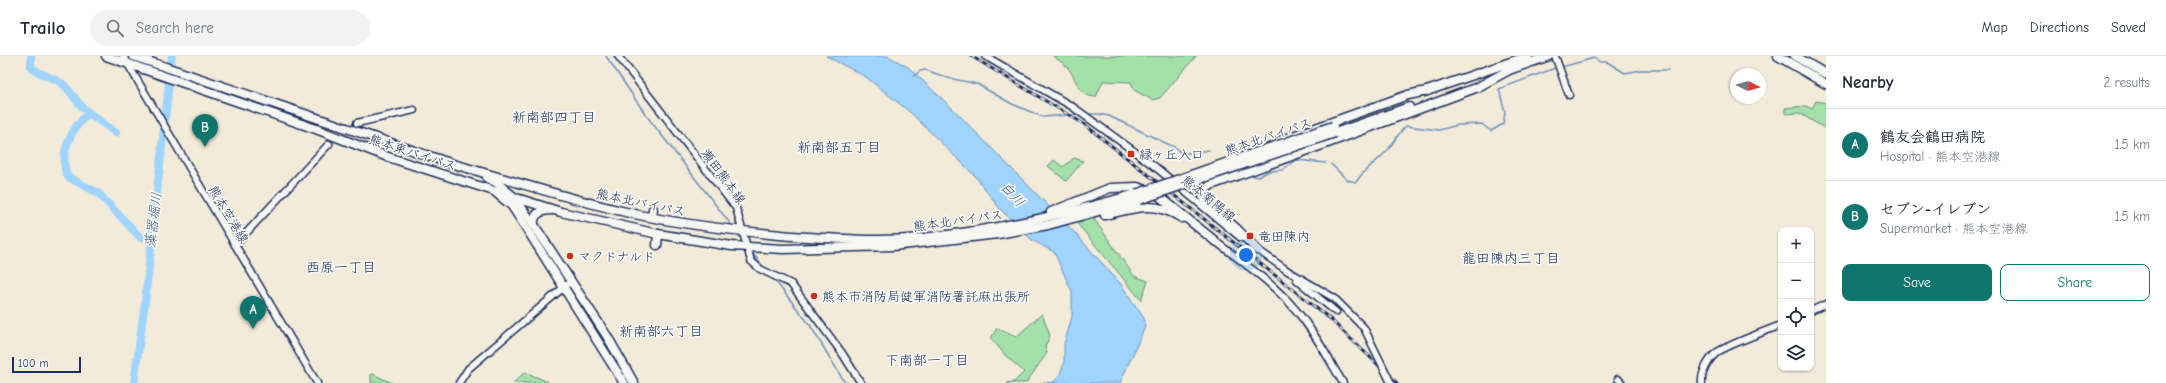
<!DOCTYPE html>
<html lang="en">
<head>
<meta charset="utf-8">
<style>
	:root { --surface:#fff; --page:#f2f2f3; --text:#1f2937; --muted:#747a83; --line:#e0e1e3; --accent:#0f766e }
	body { margin:0; font-family:"Comic Neue","Klee One",sans-serif; background:var(--page); color:var(--text) }
	.controls { position:absolute; right:12px; bottom:12px; display:grid; overflow:hidden; border-radius:8px; box-shadow:0 1px 3px #0004 }
	.controls button { width:36px; height:36px; display:grid; place-items:center; padding:0; border:0; border-bottom:1px solid var(--line); background:var(--surface); color:var(--text); font:20px sans-serif }
	.compass { position:absolute; left:1730px; top:12px; width:36px; height:36px; border-radius:50%; background:var(--surface); box-shadow:0 1px 3px #0004; rotate:95deg }
	.scale { position:absolute; left:12px; bottom:10px; width:69px; box-sizing:border-box; padding-left:4px; border:2px solid #1b2f5e; border-top:0; font-size:11px; line-height:14px; white-space:nowrap; color:#1b2f5e; -webkit-text-stroke:3px #f6f6f2; paint-order:stroke }
	.you { position:absolute; left:1246px; top:199px; width:14px; height:14px; margin:-10px; border:3px solid #fff; border-radius:50%; background:#1a73e8; box-shadow:0 0 0 6px #1a73e833 }
	.badge { display:grid; place-items:center; width:26px; height:26px; border-radius:50%; background:var(--accent); color:#fff; font-size:13px; font-weight:700 }
	.pin { position:absolute; translate:-50% -33px; filter:drop-shadow(0 1px 2px #0008) }
	.pin::after { content:''; position:absolute; top:21px; width:14px; height:12px; background:inherit; clip-path:polygon(0 0,100% 0,50% 100%) }
	.list { margin:0; padding:0; list-style:none }
	h2 { display:flex; justify-content:space-between; align-items:center; height:52px; margin:0; padding:0 16px; font-size:17px }
	h2 small { font-size:13px; font-weight:400; color:var(--muted) }
	.list li { display:grid; grid-template-columns:26px 1fr auto; gap:12px; align-items:center; box-sizing:border-box; height:72px; padding:0 16px; border-top:1px solid var(--line) }
	.list b { display:block; font-size:15px; white-space:nowrap }
	.list p { margin:0; font-size:13px; white-space:nowrap; color:var(--muted) }
	.list em { font-size:13px; font-style:normal; color:var(--muted) }
	.actions { display:flex; gap:8px; padding:12px 16px }
	.actions a { flex:1; padding:9px 0; border:1px solid var(--accent); border-radius:8px; text-align:center; font-size:14px; color:var(--accent) }
	.actions .main { background:var(--accent); color:#fff }
	.icon { flex:none; width:22px; height:22px; fill:none; stroke:currentColor; stroke-width:2; stroke-linecap:round; stroke-linejoin:round }
	.map { position:relative; flex:none; width:1826px; height:327px; overflow:hidden }
	header { display:flex; align-items:center; gap:24px; box-sizing:border-box; height:56px; padding:0 20px; background:var(--surface); border-bottom:1px solid var(--line) }
	header strong { font-size:19px }
	nav { display:flex; gap:22px; margin-inline-start:auto; font-size:14px }
	.search { width:280px; height:36px; background:var(--page); display:flex; align-items:center; gap:10px; box-sizing:border-box; padding:0 14px; border-radius:22px; color:var(--muted); font-size:15px }
	main { display:flex }
	aside { flex:1; background:var(--surface) }
	.map>svg:first-child { display:block }
</style>
</head>
<body>
<header>
<strong>Trailo</strong>
<div class="search"><svg class="icon" aria-label="search" viewBox="0 0 24 24"><circle cx="10" cy="10" r="6"/><path d="M15 15l6 6"/></svg>Search here</div>
<nav><a>Map</a><a>Directions</a><a>Saved</a></nav>
</header>
<main>
<div class="map">
<svg width="1826" height="327" viewBox="0 0 1826 327">
	<rect width="100%" height="100%" fill="#f3ebda"/>
	<filter id="ink" filterUnits="userSpaceOnUse"><feTurbulence type="fractalNoise" baseFrequency=".025" numOctaves="2"/><feDisplacementMap in="SourceGraphic" scale="8" xChannelSelector="R" yChannelSelector="G"/><feConvolveMatrix kernelMatrix="1 2 1 2 8 2 1 2 1" color-interpolation-filters="sRGB"/></filter>
	<g filter="url(#ink)">
		<g fill="#a4e1a8" stroke="#608883">
			<path d="M1053,0H1196L1160,42L1152,44L1134,34L1131,26L1103,25L1096,41C1078,41 1077,23 1068,12C1065,8 1058,4 1053,0Z"/>
			<path d="M1816,45L1826,47V73L1799,57L1785,58V52L1806,50L1812,53Z"/>
			<path d="M1074,102L1083,105L1066,125L1048,110L1054,104L1063,111Z"/>
			<path d="M1094,163L1134,220L1148,225L1141,244L1076,166Z"/>
			<path d="M1042,258L1050,280L1045,290L1047,297L1026,327H1007L1014,326L1024,316L1005,299L991,282L997,272L1016,281Z"/>
			<path d="M525,316L548,326V327H513Z"/>
			<path d="M371,318H373L392,327H371Z"/>
		</g>
		<path fill="#9ed4fd" stroke="#6a92bd" d="M826,0H888L908,11L953,53L1074,176L1120,227L1144,262L1145,271L1120,327H1043L1054,326L1059,320L1064,308V288L1072,261V236L1054,196L1032,184L1000,153L975,120L911,57L866,21Z"/>
		<g fill="none" stroke-linecap="round" stroke-linejoin="round">
			<g stroke="#6a92bd" stroke-width="1.5">
				<path d="M606,0L646,59L732,170"/>
				<path d="M1562,11L1594,2L1600,6H1607L1625,17L1641,14H1668"/>
				<path d="M914,20L920,15L926,14L948,22L977,28L1012,48L1043,61L1080,58"/>
				<path d="M1086,58H1099L1109,60L1176,92L1182,98L1209,94"/>
				<path d="M1331,108L1347,124L1356,126C1366,111 1373,109 1385,97C1393,89 1397,78 1406,70L1439,74L1458,69L1482,68L1491,75L1503,68L1505,56L1499,33L1558,11"/>
				<path d="M1254,120L1258,121L1269,115L1282,114L1296,104L1326,107"/>
				<path d="M738,178L743,185"/>
				<path d="M751,195L765,213"/>
				<path d="M773,222L810,269L845,327"/>
			</g>
			<g stroke="#9ed4fd" stroke-width="8">
				<path d="M31,0V11C41,20 55,21 64,29C74,39 78,49 89,57C72,71 57,100 68,121L98,137L141,182"/>
				<path d="M89,57L116,77"/>
				<path d="M134,327L145,246L172,0"/>
			</g>
			<path stroke="#c8c5c1" stroke-width="6" stroke-dasharray="6 3" stroke-linecap="butt" d="M329,88L357,67"/>
			<g stroke="#1b2f5e" stroke-width="9">
				<g id="secondary">
					<path d="M123,0L317,327"/>
					<path d="M618,0L736,152L751,205L760,213L791,228L842,297L861,327"/>
					<path d="M985,0L1073,51L1153,109L1241,182"/>
					<path d="M1555,0L1569,39"/>
					<path d="M357,67L414,54"/>
					<path d="M1215,185C1242,206 1272,226 1295,253C1314,275 1328,302 1343,327"/>
					<path d="M235,189L329,88"/>
					<path d="M1255,192L1288,215L1334,242"/>
					<path d="M1297,224L1336,256"/>
					<path d="M1811,255L1826,248"/>
					<path d="M1618,323L1622,327"/>
					<path d="M459,327L468,313L571,225"/>
					<path d="M1702,327C1701,317 1708,304 1716,297C1727,289 1766,275 1781,269"/>
				</g>
			</g>
			<g stroke="#1b2f5e" stroke-width="11">
				<g id="highway">
					<path d="M106,0L316,73L388,101L494,135L512,150L525,170L624,327"/>
					<path d="M133,0L450,107"/>
					<path d="M1778,0L1826,28"/>
					<path d="M1795,0L1826,18"/>
					<path d="M1506,15L1549,0"/>
					<path d="M1424,36L1528,0"/>
					<path d="M1335,77L1409,51"/>
					<path d="M1279,85L1408,39L1427,35"/>
					<path d="M446,106C507,123 568,143 630,157C683,169 737,175 791,180C835,183 878,186 922,182C995,175 1066,158 1136,138"/>
					<path d="M487,122L497,127L514,141L534,169L607,280L634,327"/>
					<path d="M494,135L561,156L658,178L732,190L783,193L893,190L998,178L1048,169L1139,144"/>
					<path d="M1051,156L1110,132L1137,131L1154,136L1215,185"/>
					<path d="M1105,159C1136,152 1153,144 1182,162"/>
					<path d="M652,161L653,153"/>
					<path d="M534,169C532,157 543,154 552,154"/>
					<path d="M657,189L658,178"/>
					<path d="M1257,194L1236,172L1208,149L1203,140V135L1211,129L1325,88L1478,31L1511,13"/>
				</g>
			</g>
			<use href="#secondary" stroke="#f6f6f2" stroke-width="6"/>
			<use href="#highway" stroke="#f6f6f2" stroke-width="8"/>
			<g stroke="#1b2f5e" stroke-width="3">
				<path id="rail" d="M971,0L1084,68L1329,262L1397,327"/>
			</g>
			<use href="#rail" stroke="#f6f6f2" stroke-width="1.5" stroke-dasharray="4.5" stroke-linecap="butt"/>
			<g stroke="#1b2f5e" stroke-width="9" stroke-linecap="butt">
				<path id="secondary-bridge" d="M1334,242L1364,272L1391,327"/>
			</g>
			<g stroke="#1b2f5e" stroke-width="11" stroke-linecap="butt">
				<g id="highway-bridge">
					<path d="M1136,138L1333,70"/>
					<path d="M1139,144L1335,77"/>
				</g>
			</g>
			<use href="#secondary-bridge" stroke="#f6f6f2" stroke-width="6"/>
			<use href="#highway-bridge" stroke="#f6f6f2" stroke-width="8"/>
		</g>
	</g>
	<g fill="#c8321e" stroke="#f6f6f2" stroke-width="1.5">
		<rect x="1127" y="94" width="8" height="8" rx="2"/>
		<rect x="1246" y="176" width="8" height="8" rx="2"/>
		<circle cx="570" cy="200" r="4"/>
		<circle cx="814" cy="240" r="4"/>
	</g>
	<g text-anchor="middle" stroke-width="3.5" stroke-linejoin="round" paint-order="stroke">
		<g font-size="13" fill="#1b2f5e" stroke="#f6f6f2">
			<text transform="translate(1268 80) rotate(-19)" y="5">熊本北バイパス</text>
			<text transform="translate(413 96) rotate(18)" y="5">熊本東バイパス</text>
			<text transform="translate(724 120) rotate(54)" y="5">瀬田熊本線</text>
			<text transform="translate(1209 142) rotate(39)" y="5">熊本菊陽線</text>
			<text transform="translate(641 146) rotate(12)" y="5">熊本北バイパス</text>
			<text transform="translate(229 158) rotate(59)" y="5">熊本空港線</text>
			<text transform="translate(958 164) rotate(-8)" y="5">熊本北バイパス</text>
		</g>
		<g font-size="13" fill="#1b2f5e" stroke="#f6f6f2" text-anchor="start">
			<text x="1139" y="103">緑ヶ丘入口</text>
			<text x="1258" y="185">竜田陳内</text>
			<text x="578" y="205">マクドナルド</text>
			<text x="822" y="245">熊本市消防局健軍消防署託麻出張所</text>
		</g>
		<g font-size="14" fill="#1b2f5e" stroke="#f6f6f2">
			<text x="554" y="66">新南部四丁目</text>
			<text x="839" y="96">新南部五丁目</text>
			<text x="1511" y="207">龍田陳内三丁目</text>
			<text x="341" y="216">西原一丁目</text>
			<text x="661" y="280">新南部六丁目</text>
			<text x="927" y="309">下南部一丁目</text>
		</g>
		<g font-size="14" font-style="italic" fill="#3c5886" stroke="#f6f6f2">
			<text transform="translate(1013 138) rotate(47)" y="5">白川</text>
			<text transform="translate(153 164) rotate(-83)" y="5">藻器堀川</text>
		</g>
	</g>
</svg>
<div class="controls">
<button>+</button>
<button>−</button>
<button><svg class="icon" aria-label="locate" viewBox="0 0 24 24"><circle cx="12" cy="12" r="6"/><path d="M12 2v4M12 18v4M2 12h4M18 12h4"/></svg></button>
<button><svg class="icon" aria-label="layers" viewBox="0 0 24 24"><path d="M12 4l9 5-9 5-9-5zM3 14l9 5 9-5"/></svg></button>
</div>
<svg class="compass" viewBox="-18 -18 36 36"><path d="M0-13l5 13h-10z" fill="#e53935"/><path d="M0 13l5-13h-10z" fill="#747a83"/></svg>
<div class="scale">100 m</div>
<div class="you"></div>
<div class="pin badge" style="left:253px;top:273px">A</div>
<div class="pin badge" style="left:205px;top:91px">B</div>
</div>
<aside>
<h2>Nearby<small>2 results</small></h2>
<ul class="list">
<li><span class="badge">A</span><div><b>鶴友会鶴田病院</b><p>Hospital · 熊本空港線</p></div><em>1.5 km</em></li>
<li><span class="badge">B</span><div><b>セブン-イレブン</b><p>Supermarket · 熊本空港線</p></div><em>1.5 km</em></li>
</ul>
<div class="actions"><a class="main">Save</a><a>Share</a></div>
</aside>
</main>
</body>
</html>
